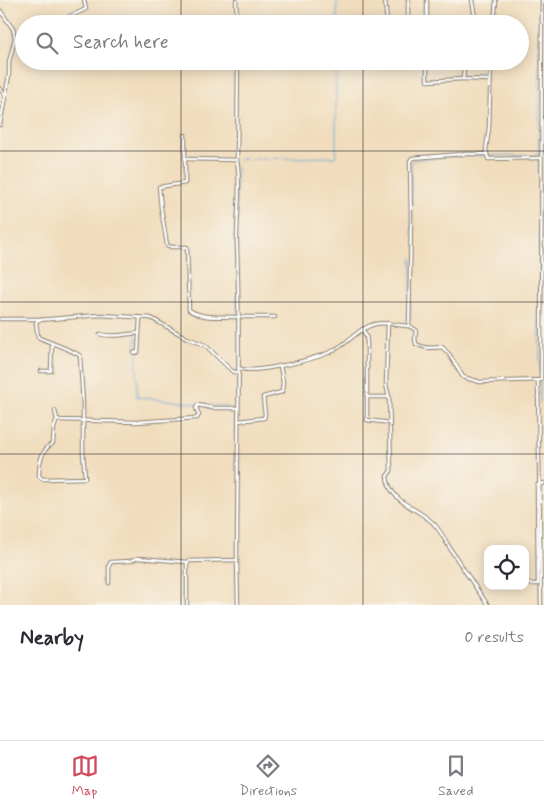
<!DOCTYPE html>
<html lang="en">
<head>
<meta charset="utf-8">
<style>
	:root { --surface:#fff; --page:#f7f7f7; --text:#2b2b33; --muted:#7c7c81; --line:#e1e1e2; --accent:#d1495b }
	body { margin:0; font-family:Mynerve,sans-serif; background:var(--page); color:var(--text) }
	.controls { position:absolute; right:15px; bottom:15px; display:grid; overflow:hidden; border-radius:10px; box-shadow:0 2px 12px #0003 }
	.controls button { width:45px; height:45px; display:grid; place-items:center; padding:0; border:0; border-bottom:1px solid var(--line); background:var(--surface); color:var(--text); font:25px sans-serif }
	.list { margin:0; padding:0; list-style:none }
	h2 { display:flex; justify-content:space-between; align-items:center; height:65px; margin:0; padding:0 20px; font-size:21px }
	h2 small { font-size:16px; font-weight:400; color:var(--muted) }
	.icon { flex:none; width:28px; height:28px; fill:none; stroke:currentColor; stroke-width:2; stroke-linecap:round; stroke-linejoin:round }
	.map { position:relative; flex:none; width:544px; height:605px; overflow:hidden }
	.search { position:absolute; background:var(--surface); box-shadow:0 2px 12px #0003; left:15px; right:15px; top:15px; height:55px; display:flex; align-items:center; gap:12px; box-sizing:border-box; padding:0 18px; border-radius:28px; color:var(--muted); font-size:19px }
	.sheet { height:135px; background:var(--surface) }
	nav { display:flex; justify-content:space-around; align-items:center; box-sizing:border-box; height:70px; border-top:1px solid var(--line); background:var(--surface); font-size:14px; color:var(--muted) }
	nav a { display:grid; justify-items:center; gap:2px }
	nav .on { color:var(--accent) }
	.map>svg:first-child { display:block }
</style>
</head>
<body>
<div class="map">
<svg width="544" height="605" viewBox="0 0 544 605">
	<rect width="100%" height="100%" fill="#f7f3e8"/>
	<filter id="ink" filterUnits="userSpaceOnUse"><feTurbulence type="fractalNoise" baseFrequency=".02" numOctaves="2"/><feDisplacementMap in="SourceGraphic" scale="10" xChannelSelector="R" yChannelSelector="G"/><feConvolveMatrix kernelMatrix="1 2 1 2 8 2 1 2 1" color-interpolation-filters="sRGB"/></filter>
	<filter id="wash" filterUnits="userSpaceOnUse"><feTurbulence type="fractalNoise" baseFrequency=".0096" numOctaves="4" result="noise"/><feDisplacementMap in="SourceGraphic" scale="20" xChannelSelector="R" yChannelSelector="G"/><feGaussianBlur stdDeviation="1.12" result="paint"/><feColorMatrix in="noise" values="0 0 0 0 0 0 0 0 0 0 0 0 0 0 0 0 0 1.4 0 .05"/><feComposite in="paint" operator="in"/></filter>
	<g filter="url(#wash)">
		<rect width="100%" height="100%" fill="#f1ddbd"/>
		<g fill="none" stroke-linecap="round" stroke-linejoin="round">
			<g stroke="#64a5d7" stroke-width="1">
				<path d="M337,0V24"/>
				<path d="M250,159L334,157L336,156V61"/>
				<path d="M239,160L245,158"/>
				<path d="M236,165V232"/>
				<path d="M412,219L411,164L413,160L467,155L533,156L538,152"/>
				<path d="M412,234V223"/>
				<path d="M236,241V249"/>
				<path d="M237,296V319"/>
				<path d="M410,319L412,258"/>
				<path d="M136,350V336"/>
				<path d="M137,355V397L228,407"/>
				<path d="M540,374L539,152L540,0"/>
				<path d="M540,403V381"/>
			</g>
		</g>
	</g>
	<g filter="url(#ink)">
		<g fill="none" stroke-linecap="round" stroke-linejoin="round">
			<g stroke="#867c6c" stroke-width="4.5">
				<g id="street">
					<path d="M236,0L237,24"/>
					<path d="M385,0L387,24"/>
					<path d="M472,0L476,23L474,24"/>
					<path d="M0,10L13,29L15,38L9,62V75L0,125"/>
					<path d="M53,24L86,9L84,0"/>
					<path d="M408,24V0"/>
					<path d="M427,24V0"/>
					<path d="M494,24L496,0"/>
					<path d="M427,61V81L463,79"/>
					<path d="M465,61L463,79L490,80"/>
					<path d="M0,89L5,95"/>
					<path d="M185,135V183L159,187L161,208L167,245L171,247H187L189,310C203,319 219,316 236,317"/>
					<path d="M487,154L486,149L489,128L491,61"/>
					<path d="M185,159L237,160"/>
					<path d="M239,317H275"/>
					<path d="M0,319H39"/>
					<path d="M388,323L386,384L389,397L391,471L387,476C389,503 419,508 434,524C441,531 446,542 451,550C463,568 475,587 488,605"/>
					<path d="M409,326L416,330L415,339L416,344C426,349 431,348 442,347L449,354L463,377L480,382L541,380L542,0"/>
					<path d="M362,329L366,335L367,343V420L390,423"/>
					<path d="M100,334C109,338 127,334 138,333"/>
					<path d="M134,353L138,352L140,318"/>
					<path d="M239,368C252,375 323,358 336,349C350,341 359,328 375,324C386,321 398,326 409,326L411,221L410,161L412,158L462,154H487L488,159L540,158"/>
					<path d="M41,371H51L52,344"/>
					<path d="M538,381L541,605"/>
					<path d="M367,397H389"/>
					<path d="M55,411L57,419L60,420L136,422L197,418L199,415L196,408L198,405L212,408H238"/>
					<path d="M57,419L54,428L53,443C41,450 39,463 39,476L42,479H46L85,478L83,452V404L80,356C76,351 47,342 38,337L36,323L38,320L100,315L151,318L187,338L205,345L232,371L238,373"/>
					<path d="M238,421L264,418L265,415L263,397L282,392L283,382L280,366"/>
					<path d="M236,560L237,561L238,605"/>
					<path d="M109,583V565L111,562L130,561L138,558L188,562"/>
					<path d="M525,584H538L537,485L544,483"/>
					<path d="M187,605V563L189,561L237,560C237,456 241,351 237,247C236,218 242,189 237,160L238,61"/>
				</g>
			</g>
			<use href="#street" stroke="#fff" stroke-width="2.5"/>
		</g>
	</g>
	<path fill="none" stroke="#1c1c1c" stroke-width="1" stroke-opacity="0.55" d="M181,0V24M363,0V24M181,61V605M363,61V605M0,151H544M0,302H544M0,454H544"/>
</svg>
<div class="controls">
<button><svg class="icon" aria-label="locate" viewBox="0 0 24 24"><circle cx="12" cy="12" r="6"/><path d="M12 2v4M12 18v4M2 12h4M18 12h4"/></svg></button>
</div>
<div class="search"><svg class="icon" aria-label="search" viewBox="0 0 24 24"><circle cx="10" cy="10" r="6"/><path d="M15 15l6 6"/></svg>Search here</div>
</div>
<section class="sheet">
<h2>Nearby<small>0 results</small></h2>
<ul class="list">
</ul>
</section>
<nav>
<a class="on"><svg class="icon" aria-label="map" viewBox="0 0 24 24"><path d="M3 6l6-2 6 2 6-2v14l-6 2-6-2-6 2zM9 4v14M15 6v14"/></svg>Map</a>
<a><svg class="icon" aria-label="directions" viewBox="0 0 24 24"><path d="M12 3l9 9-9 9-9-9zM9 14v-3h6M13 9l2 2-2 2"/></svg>Directions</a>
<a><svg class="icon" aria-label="saved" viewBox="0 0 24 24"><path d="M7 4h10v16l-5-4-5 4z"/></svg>Saved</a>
</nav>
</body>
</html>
